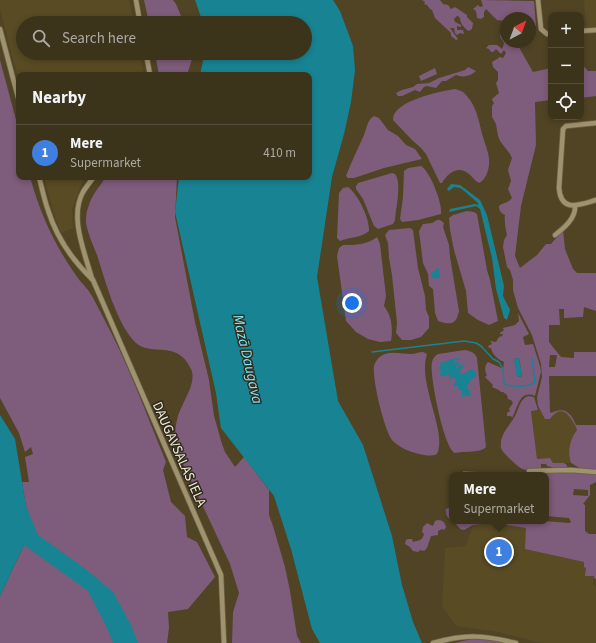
<!DOCTYPE html>
<html lang="en">
<head>
<meta charset="utf-8">
<style>
	:root { --surface:#3c331b; --page:#473f28; --text:#f1f3f6; --muted:#acaaa3; --line:#554e3a; --accent:#9cb4fd }
	body { margin:0; font-family:"Source Sans 3",sans-serif; background:var(--page); color:var(--text) }
	.controls { position:absolute; right:12px; top:12px; display:grid; overflow:hidden; border-radius:8px; box-shadow:0 2px 6px #0003 }
	.controls button { width:36px; height:36px; display:grid; place-items:center; padding:0; border:0; border-bottom:1px solid var(--line); background:var(--surface); color:var(--text); font:20px sans-serif }
	.compass { position:absolute; left:500px; top:12px; width:36px; height:36px; border-radius:50%; background:var(--surface); box-shadow:0 2px 6px #0003; rotate:41deg }
	.you { position:absolute; left:352px; top:303px; width:14px; height:14px; margin:-10px; border:3px solid #fff; border-radius:50%; background:#1a73e8; box-shadow:0 0 0 6px #1a73e833 }
	.badge { display:grid; place-items:center; width:26px; height:26px; border-radius:50%; background:var(--accent); color:#fff; font-size:13px; font-weight:700 }
	.pin { position:absolute; translate:-50% -50%; border:2px solid #fff; box-shadow:0 1px 4px #0006 }
	.popup { position:absolute; left:449px; top:472px; width:100px; height:52px; box-sizing:border-box; display:grid; place-content:center; border-radius:8px; background:var(--surface); filter:drop-shadow(0 1px 3px #0005); font-size:13px; white-space:nowrap; color:var(--muted) }
	.popup b { font-size:15px; color:var(--text) }
	.popup::after { content:''; position:absolute; left:50%; top:100%; margin-left:-8px; border:8px solid transparent; border-top-color:var(--surface) }
	.list { margin:0; padding:0; list-style:none }
	h2 { display:flex; justify-content:space-between; align-items:center; height:52px; margin:0; padding:0 16px; font-size:17px }
	h2 small { font-size:13px; font-weight:400; color:var(--muted) }
	.list li { display:grid; grid-template-columns:26px 1fr auto; gap:12px; align-items:center; box-sizing:border-box; height:56px; padding:0 16px; border-top:1px solid var(--line) }
	.list b { display:block; font-size:15px; white-space:nowrap }
	.list p { margin:0; font-size:13px; white-space:nowrap; color:var(--muted) }
	.list em { font-size:13px; font-style:normal; color:var(--muted) }
	.icon { flex:none; width:22px; height:22px; fill:none; stroke:currentColor; stroke-width:2; stroke-linecap:round; stroke-linejoin:round }
	.map { position:relative; flex:none; width:596px; height:643px; overflow:hidden }
	.search { position:absolute; background:var(--surface); box-shadow:0 2px 6px #0003; left:16px; top:16px; width:296px; height:44px; display:flex; align-items:center; gap:10px; box-sizing:border-box; padding:0 14px; border-radius:22px; color:var(--muted); font-size:15px }
	.panel { position:absolute; background:var(--surface); box-shadow:0 2px 6px #0003; left:16px; top:72px; width:296px; height:108px; border-radius:8px }
	.map>svg:first-child { display:block }
</style>
</head>
<body>
<div class="map">
<svg width="596" height="643" viewBox="0 0 596 643">
	<rect width="100%" height="100%" fill="#504424"/>
	<g fill="#594b23">
		<path d="M0,0H129L134,23H23V53H140L144,75H19V81L0,9Z"/>
		<path d="M584,0H596V27L586,28Z"/>
		<path d="M44,177H84L72,209L73,228L61,233L54,214Z"/>
		<path d="M550,410L551,413L560,410L569,413L572,417L576,425L577,430L574,435L569,458L571,463H553L550,458L537,459L531,411Z"/>
		<path d="M494,523L526,528L538,552H539L584,562L586,568L594,576L593,585L596,586V643H542L498,632L456,626L442,606L445,548L466,546L473,525Z"/>
	</g>
	<g fill="#7e5c7b" fill-rule="evenodd">
		<path d="M144,0H173L176,4L184,23H149Z"/>
		<path d="M422,0H440L443,4L448,5L451,9L455,7L467,15V17L473,23L472,29L469,31C463,28 460,22 460,18L458,16H457L454,19L455,22L461,25V27L457,26V30H463L464,34L460,33L457,35L455,33L454,28H450L458,39L456,40L451,36V33L435,18L432,10L430,9L427,5L424,4L425,2Z"/>
		<path d="M481,0L534,1L536,26L530,27V18H506V42H519L520,49L533,72L551,68V100L535,102L536,145L521,206L515,256L520,268L537,255L546,244H551L563,230L565,249L573,269L577,273H596V311L584,307L583,317L564,318V309H559L560,325H549V342L561,357L574,358V352H596V376H549L550,412L551,413C565,406 571,413 576,425H596V470H583L571,463C567,452 570,439 577,430C576,426 575,425 573,422C566,410 559,407 550,419H545L538,406L537,397L542,377L541,364L532,335L518,308L513,290V280L510,270L507,267L503,247L504,240L507,235C506,231 504,220 505,215C501,213 499,211 499,206C504,202 507,204 512,198L508,189L511,181L508,170L512,158L510,154L500,141L498,136L496,124L492,117V106L494,103L492,100L493,98L499,93L496,83L498,80V72L493,67L492,62L500,57L503,58L506,53L504,50L501,54L496,49L493,52H491L489,49L486,48L489,45H497L502,49L503,47L504,43L500,37L501,31L505,27V21L497,20L486,9L484,12V17L481,19L477,18L476,11L473,9L478,5L480,7L483,6ZM550,355H557L555,367H549Z"/>
		<path d="M155,53H192L193,56L187,75H159Z"/>
		<path d="M0,60L19,131V177H30C40,212 52,240 73,271C77,278 83,284 88,290C94,298 98,308 103,317C128,363 146,413 166,462L163,470L171,502L185,516L187,537L197,542L215,577L188,609L168,612L169,628L167,643H0V596L24,545L29,514L26,506L22,482H29L25,457L33,454L31,447L25,452L19,433L0,398Z"/>
		<path d="M581,63L588,71H596V96L581,98Z"/>
		<path d="M468,67L476,71C471,76 463,78 456,75L446,81H442L436,88L427,86L424,87L420,92L415,90L402,96H398L396,93L402,90L413,87L417,84L429,83L439,78L465,70Z"/>
		<path d="M435,68L437,74L421,81L419,76Z"/>
		<path d="M455,89C459,90 463,91 466,95C477,106 479,123 483,137C485,144 488,151 489,158C490,167 487,179 479,183C475,181 473,177 469,174C459,165 448,172 442,183H440L426,154L421,148L412,140L393,120C392,101 441,91 455,89Z"/>
		<path d="M374,116L379,118L388,130L398,136L406,145L415,149L422,159L384,168L354,178H348L346,176C351,162 358,149 364,135C367,128 367,120 374,116Z"/>
		<path d="M421,166C430,171 443,204 441,214L418,220L402,222L400,219L403,197L404,171L408,168Z"/>
		<path d="M392,173L395,174C402,183 396,208 395,220L393,224L378,229L374,226L363,199L356,189V186L358,183Z"/>
		<path d="M106,177H177L175,217L195,322L209,380L214,416L222,444L225,452L235,467L244,457L269,490V515L273,526L285,567L290,591L297,636L301,643H232L233,612L239,593L230,564L178,453C176,441 174,431 177,420C180,404 198,384 191,369C177,339 152,357 136,343C117,325 105,280 97,255C93,245 88,234 86,223C86,219 86,212 88,208C91,196 99,187 106,177Z"/>
		<path d="M348,187C358,194 370,219 369,231C361,238 349,237 340,241L337,238L339,193L343,188Z"/>
		<path d="M467,211L474,212L477,214L487,270L490,280L498,321L489,325L478,320L468,313L466,291L454,250L450,230L449,218L453,215Z"/>
		<path d="M437,220H440L444,223L443,227L449,245L450,257L459,311C456,325 451,325 438,321L435,313L433,289L429,286L428,274L423,263L419,231L423,224L432,223Z"/>
		<path d="M410,228L413,230L418,268L425,296L426,310L429,317V328L421,337L411,340H402L396,333L397,323L392,275L389,258L388,243L385,235L389,230Z"/>
		<path d="M377,237L380,244L386,296L384,306C392,316 393,329 391,341L380,342L368,339L356,332L346,321L337,256L339,248L343,245C356,245 366,245 377,237Z"/>
		<path d="M518,313L529,334L523,337L525,345L533,344L540,366L541,372L535,396C519,389 518,408 512,418L511,416H507V413L510,411L509,409L513,403L511,400L508,399L507,395L503,392H501L499,390L492,387L493,385L485,377L487,375C485,372 484,366 488,362C490,363 502,368 503,369L504,362C498,360 492,354 491,348H489L488,346L492,344L490,341L496,342L499,337L502,336L503,334H500V333L504,330L503,328L515,325L519,321ZM519,358L522,376L518,377L514,359Z"/>
		<path d="M465,350C471,351 475,353 477,358L486,447C481,453 464,451 455,453C444,449 429,374 432,362C433,358 435,356 438,354Z"/>
		<path d="M423,352L427,354C417,383 448,433 437,454C431,457 425,455 419,454C410,452 398,447 392,440C384,429 372,379 374,366C375,362 378,358 381,356C389,350 402,354 411,354C415,354 419,352 423,352Z"/>
		<path d="M528,396L534,397L538,410L531,411L537,459L550,458L553,463H564L567,465V468L556,470L552,467L547,466L546,464H541V469C534,470 528,471 522,469C518,467 504,454 502,450C500,447 501,444 501,441C503,431 510,425 515,416C519,409 519,400 528,396Z"/>
		<path d="M463,471H464L517,475H463Z"/>
		<path d="M572,471L596,475V482L590,485V495L583,504L585,505V531L589,534H596V579L594,578V576H585L586,568L584,567V562L525,549L526,528L494,523L473,525L464,530L460,529C455,520 444,520 446,509L448,508L450,509L452,504V521H544L569,523L571,522L569,518L546,516V475H541L545,472ZM574,489L588,490V496L573,495Z"/>
		<path d="M438,520C443,520 445,523 446,527L444,530L442,529L438,531V535L431,536L427,548L424,551L420,550L418,552L413,551L410,547L405,544L406,540L408,539H412L413,542C419,540 422,541 424,534L422,532L423,527L427,523L433,526L435,521Z"/>
		<path d="M472,639L492,640L501,642L500,643H454Z"/>
	</g>
	<g fill="#188493">
		<path d="M195,0H333L340,11L353,46L355,70L351,102L344,134L332,177L317,277L338,401L363,445L392,536L402,585L413,622L422,643H320L312,629L291,549L274,496L221,428L216,393L175,212L179,177H309V75H200L203,61L204,53H305V23H203Z"/>
		<path d="M451,184L460,185L480,200L487,215L504,286L503,296L510,310L507,320L504,318L496,289L492,258L480,209L476,206L449,212L450,209L475,204L478,205V203L463,190L460,188L454,187L449,191L447,189Z"/>
		<path d="M437,268L439,269L440,277L435,279L433,278L431,272L435,271Z"/>
		<path d="M456,358L462,359L454,361L453,363L458,362L460,364L456,367L457,368L462,364L464,366L460,371L461,375L472,369L475,371L476,376L470,381L467,387L472,395L467,396L464,395L463,397H462V391L459,390L457,385L454,387L453,385L456,381L454,377L449,380V374L443,377L440,375L441,371L439,368L441,363Z"/>
		<path d="M519,358L522,376L517,377L514,359Z"/>
		<path d="M0,415L15,439L26,506L38,535L87,570L113,592L132,627L138,643H113L107,628L88,591L24,545L0,596Z"/>
	</g>
	<g fill="none" stroke-linecap="round" stroke-linejoin="round">
		<path stroke="#188493" stroke-width="1.5" d="M372,352L464,341L476,343L481,346L493,359L499,362L503,369L504,383C509,388 530,387 535,382L532,358"/>
		<g stroke="#6c6145" stroke-width="6">
			<g id="street">
				<path d="M136,0L140,23"/>
				<path d="M538,0L541,29L547,34H551"/>
				<path d="M0,29L19,101"/>
				<path d="M581,31L596,30"/>
				<path d="M146,53L150,75"/>
				<path d="M596,123L566,126L563,129L559,188C561,213 579,205 596,200"/>
				<path d="M39,177C42,188 44,199 48,210C56,236 73,261 93,280L221,575L224,643"/>
				<path d="M555,235C564,228 576,218 575,206"/>
				<path d="M92,279C85,253 69,217 83,192C86,187 90,182 94,177"/>
				<path d="M529,471L571,470L596,472"/>
				<path d="M433,643C467,634 482,635 516,643"/>
			</g>
		</g>
		<use href="#street" stroke="#9f926f" stroke-width="4.5"/>
	</g>
	<g text-anchor="middle" stroke-width="3" stroke-linejoin="round" paint-order="stroke">
		<g font-size="14" fill="#f7f0de" stroke="#302b1d">
			<text transform="translate(180 454) rotate(66)" y="5">DAUGAVSALAS IELA</text>
		</g>
		<g font-size="15" font-style="italic" fill="#82e8f9" stroke="#302b1d">
			<text transform="translate(248 359) rotate(77)" y="5">Mazā Daugava</text>
		</g>
	</g>
</svg>
<div class="controls">
<button>+</button>
<button>−</button>
<button><svg class="icon" aria-label="locate" viewBox="0 0 24 24"><circle cx="12" cy="12" r="6"/><path d="M12 2v4M12 18v4M2 12h4M18 12h4"/></svg></button>
</div>
<svg class="compass" viewBox="-18 -18 36 36"><path d="M0-13l5 13h-10z" fill="#e53935"/><path d="M0 13l5-13h-10z" fill="#acaaa3"/></svg>
<div class="you"></div>
<div class="pin badge" style="left:499px;top:552px;background:#3f7fe0">1</div>
<div class="popup"><b>Mere</b>Supermarket</div>
<div class="search"><svg class="icon" aria-label="search" viewBox="0 0 24 24"><circle cx="10" cy="10" r="6"/><path d="M15 15l6 6"/></svg>Search here</div>
<section class="panel">
<h2>Nearby<small></small></h2>
<ul class="list">
<li><span class="badge" style="background:#3f7fe0">1</span><div><b>Mere</b><p>Supermarket</p></div><em>410 m</em></li>
</ul>
</section>
</div>
</body>
</html>
